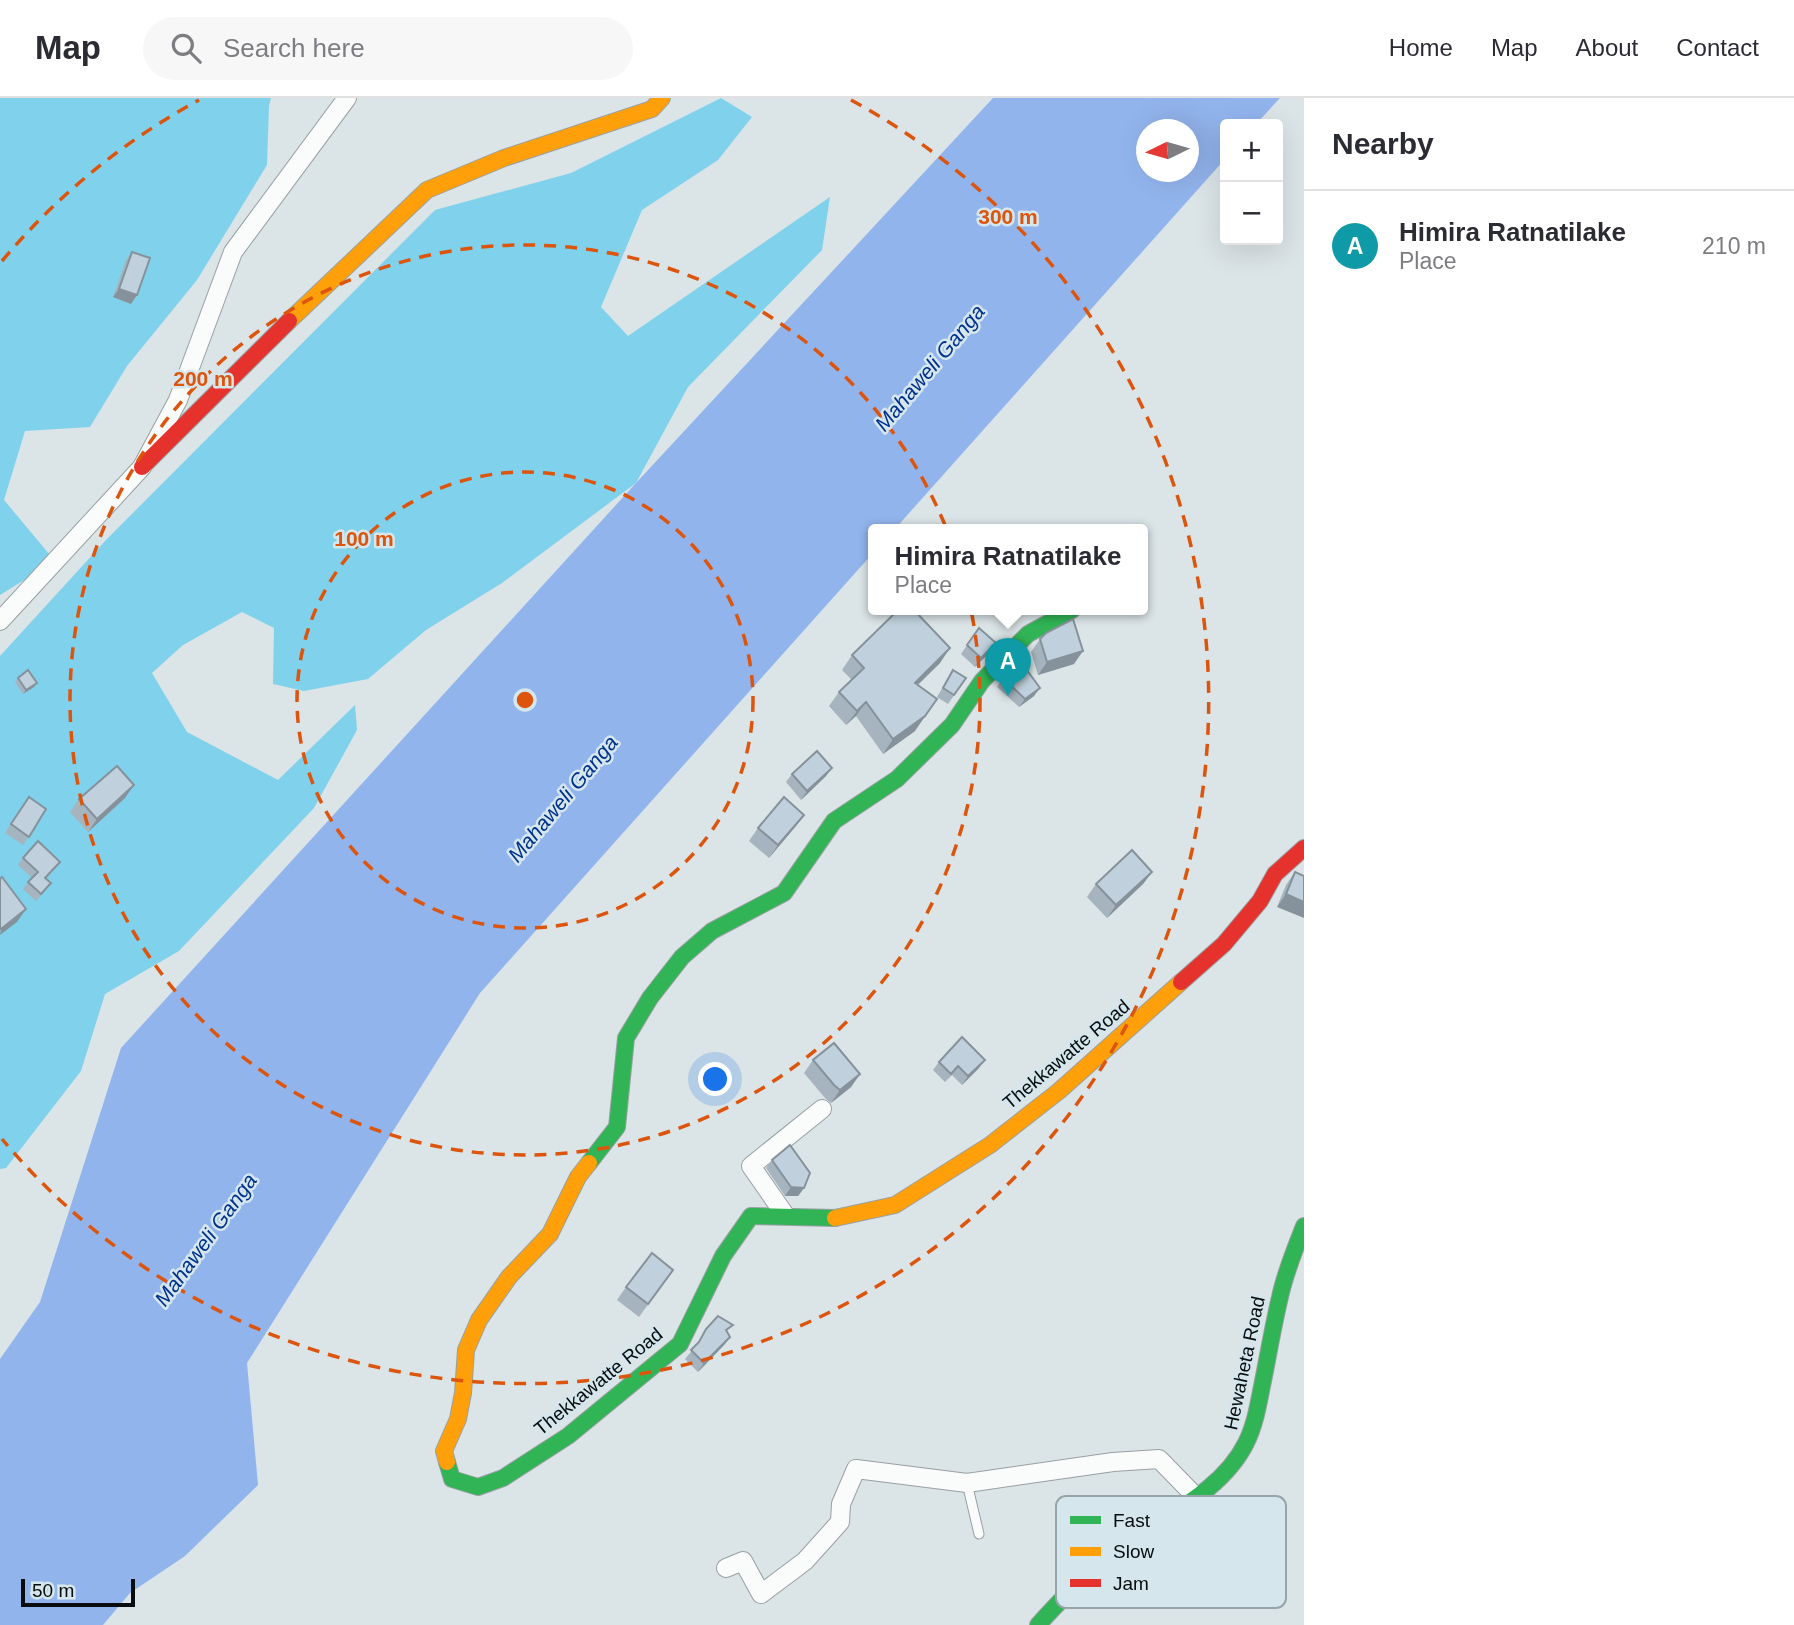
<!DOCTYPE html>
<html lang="en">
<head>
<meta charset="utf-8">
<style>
	:root { --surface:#fff; --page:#f7f7f7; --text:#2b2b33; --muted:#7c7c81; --line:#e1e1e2; --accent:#2563eb }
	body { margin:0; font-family:Arial,sans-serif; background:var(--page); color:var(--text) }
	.controls { position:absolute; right:21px; top:21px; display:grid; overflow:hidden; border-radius:7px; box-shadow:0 7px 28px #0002 }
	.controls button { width:63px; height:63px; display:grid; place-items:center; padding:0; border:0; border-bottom:2px solid var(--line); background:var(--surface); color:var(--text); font:35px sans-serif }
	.compass { position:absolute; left:1136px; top:21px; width:63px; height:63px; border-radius:50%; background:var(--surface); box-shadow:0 7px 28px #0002; rotate:265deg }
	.scale { position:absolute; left:21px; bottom:18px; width:114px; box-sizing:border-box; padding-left:7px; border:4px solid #070d0f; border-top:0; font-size:19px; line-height:24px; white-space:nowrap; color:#070d0f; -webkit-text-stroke:5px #d5e6ed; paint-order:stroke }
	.you { position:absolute; left:716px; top:982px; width:24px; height:24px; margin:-18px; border:5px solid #fff; border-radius:50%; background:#1a73e8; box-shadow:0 0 0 10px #1a73e833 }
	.badge { display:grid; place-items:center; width:46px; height:46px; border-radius:50%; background:var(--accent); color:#fff; font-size:23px; font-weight:700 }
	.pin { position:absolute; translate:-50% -58px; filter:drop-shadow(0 2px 4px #0008) }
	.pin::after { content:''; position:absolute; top:37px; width:24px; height:21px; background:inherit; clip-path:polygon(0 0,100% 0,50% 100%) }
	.popup { position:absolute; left:868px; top:426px; width:280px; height:91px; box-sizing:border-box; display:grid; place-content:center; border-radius:7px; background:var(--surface); filter:drop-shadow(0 2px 5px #0005); font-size:23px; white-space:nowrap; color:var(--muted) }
	.popup b { font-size:26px; color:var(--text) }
	.popup::after { content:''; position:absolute; left:50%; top:100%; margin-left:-14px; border:14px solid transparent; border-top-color:var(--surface) }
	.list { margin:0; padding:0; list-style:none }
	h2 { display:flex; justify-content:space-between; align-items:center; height:91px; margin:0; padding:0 28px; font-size:30px }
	h2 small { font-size:23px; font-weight:400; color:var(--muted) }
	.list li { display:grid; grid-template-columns:46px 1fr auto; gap:21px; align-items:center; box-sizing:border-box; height:112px; padding:0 28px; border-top:2px solid var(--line) }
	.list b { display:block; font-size:26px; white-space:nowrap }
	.list p { margin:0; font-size:23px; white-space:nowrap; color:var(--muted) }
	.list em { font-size:23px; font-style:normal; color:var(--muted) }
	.icon { flex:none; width:38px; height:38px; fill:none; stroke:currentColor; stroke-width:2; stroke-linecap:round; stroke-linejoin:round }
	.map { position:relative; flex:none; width:1304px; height:1527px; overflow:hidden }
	header { display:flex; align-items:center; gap:42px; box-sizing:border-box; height:98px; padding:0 35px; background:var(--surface); border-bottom:2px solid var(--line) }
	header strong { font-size:33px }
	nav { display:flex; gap:38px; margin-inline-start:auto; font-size:24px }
	.search { width:490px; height:63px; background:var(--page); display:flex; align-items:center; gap:18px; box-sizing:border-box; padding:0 24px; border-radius:38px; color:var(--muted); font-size:26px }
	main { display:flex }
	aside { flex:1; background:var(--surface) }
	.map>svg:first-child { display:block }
</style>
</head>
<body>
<header>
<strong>Map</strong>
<div class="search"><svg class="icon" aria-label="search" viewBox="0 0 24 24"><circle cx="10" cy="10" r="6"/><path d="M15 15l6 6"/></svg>Search here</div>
<nav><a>Home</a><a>Map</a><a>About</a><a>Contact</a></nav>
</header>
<main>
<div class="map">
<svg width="1304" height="1527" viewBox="0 0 1304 1527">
	<rect width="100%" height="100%" fill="#dbe4e7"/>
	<g fill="#80d1eb">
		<path d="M0,0H271L269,8L267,67L197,182L127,268L90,329L25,333L4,402L55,463L0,497Z"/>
		<path d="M721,0L752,19L718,62L642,112L601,209L628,238L830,99L822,152L688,289L636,385L502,485L426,532L368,581L304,593L273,586L274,530L242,514L183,547L152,575L187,634L278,682L355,607L357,632L314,710L179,853L105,896L81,973L6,1070L0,1071V558L106,442L435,112L571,75Z"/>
	</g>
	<path fill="#92b4ed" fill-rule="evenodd" d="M993,0H1280L1256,26H1225V61L894,432H873V455L480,895L247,1265L258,1387L185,1458L130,1495L103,1527H0V1261L40,1204L121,950L636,385ZM1146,32H1188V74H1146Z"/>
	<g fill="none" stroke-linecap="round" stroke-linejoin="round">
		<g stroke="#99a0a2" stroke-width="11">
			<path id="lane" d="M967,1385L979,1436"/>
		</g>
		<g stroke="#99a0a2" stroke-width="20">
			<g id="street">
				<path d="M0,523L142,369L178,302L233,154L347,0"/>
				<path d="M785,1117L751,1068L822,1011"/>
				<path d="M726,1470L743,1463L761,1496L805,1463L840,1424L841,1406L856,1371L967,1385L1113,1364L1159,1361L1197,1400"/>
			</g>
		</g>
		<g stroke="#99a0a2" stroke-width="18">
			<g id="fast">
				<path d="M589,1065L617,1029L626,940L650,900L682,859L712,833L784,795L834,723L897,681L952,627L982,583L1028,536L1072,512"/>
				<path d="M447,1364L452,1381L478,1389L503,1380L568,1338L680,1246L723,1158L751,1118L835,1120"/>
				<path d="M1038,1527C1063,1499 1090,1472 1120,1450C1163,1418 1221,1395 1246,1345C1255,1327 1258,1308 1262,1288C1268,1259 1273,1228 1280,1199C1285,1175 1295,1151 1304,1128"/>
			</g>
		</g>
		<g stroke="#99a0a2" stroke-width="18">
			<g id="slow">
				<path d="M289,223L427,92L504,60L652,11L662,0"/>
				<path d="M835,1120L895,1107L990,1047L1059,993L1181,884"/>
				<path d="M447,1364L444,1353L458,1321L463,1295L466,1252L479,1222L509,1179L550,1136L578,1079L589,1065"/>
			</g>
		</g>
		<g stroke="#99a0a2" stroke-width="18">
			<g id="jam">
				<path d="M142,369L289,223"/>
				<path d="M1181,884L1224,846L1260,803L1275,776L1304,750"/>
			</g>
		</g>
		<use href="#lane" stroke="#fafbfb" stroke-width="9"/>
		<use href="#street" stroke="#fafbfb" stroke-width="18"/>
		<use href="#fast" stroke="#30b455" stroke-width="16"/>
		<use href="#slow" stroke="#ff9f0a" stroke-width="16"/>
		<use href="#jam" stroke="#e5322d" stroke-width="16"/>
	</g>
	<g fill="#a5b4be">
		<path d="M132,154L131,206L113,199L126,162Z"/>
		<path d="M979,530L990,554L975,569L961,556Z"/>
		<path d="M1040,541L1074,566L1038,577L1031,554Z"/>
		<path d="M852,557L940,565L918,587L915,633L883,656L856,618L846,627L829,608L839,594L852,582L842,572Z"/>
		<path d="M953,572L966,580L948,606L937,599Z"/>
		<path d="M18,580L34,589L23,596L15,584Z"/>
		<path d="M1003,580L1034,598L1019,609L997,589Z"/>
		<path d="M792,676L826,678L801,702L786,684Z"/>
		<path d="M29,699L46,711L23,747L5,735Z"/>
		<path d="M125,700L88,734L70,714L79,701Z"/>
		<path d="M804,717L795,729L769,760L749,743L758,730Z"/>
		<path d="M23,760L60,764L46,781L51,785L36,803L23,791L32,780L18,767Z"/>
		<path d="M1152,774L1143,786L1107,820L1087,799L1096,786Z"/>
		<path d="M1295,774L1304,778L1277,809L1286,787Z"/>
		<path d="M813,962L860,976L851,989L831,1005L825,1000L804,975Z"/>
		<path d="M939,964L979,970L962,987L952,977L945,984L933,972Z"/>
		<path d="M772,1062L804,1090L798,1098H785L766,1070Z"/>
		<path d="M673,1172L639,1219L617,1202L626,1189Z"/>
		<path d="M706,1231L728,1235L730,1239L724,1247L698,1274L685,1261L696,1248Z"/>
	</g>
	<g fill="#86929b">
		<path d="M119,191L137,197L131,206L113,199Z"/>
		<path d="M996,545L990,554L975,569L981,560Z"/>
		<path d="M950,550L940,565L905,599L915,585Z"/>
		<path d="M1083,553L1074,566L1038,577L1047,564Z"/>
		<path d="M37,585L34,589L23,596L26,592Z"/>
		<path d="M1040,590L1034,598L1019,609L1025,601Z"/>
		<path d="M937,601L915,633L883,656L893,641Z"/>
		<path d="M866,604L856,618L846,627L857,613Z"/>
		<path d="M832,670L826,678L801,702L807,693Z"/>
		<path d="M134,687L125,700L88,734L97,721Z"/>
		<path d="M804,717L795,729L769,760L778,747Z"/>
		<path d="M1152,774L1143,786L1107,820L1116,807Z"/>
		<path d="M1286,796L1304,804V820L1277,809Z"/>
		<path d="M26,811L17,824L0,837L1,831Z"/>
		<path d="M985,962L979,970L962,987L968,978Z"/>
		<path d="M860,976L851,989L831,1005L840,992Z"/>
		<path d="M791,1089L804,1090L798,1098H785Z"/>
		<path d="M730,1239L724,1247L698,1274L704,1265Z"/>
	</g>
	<g fill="#c0d1dd" stroke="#86929b" stroke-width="2">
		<path d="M132,154L150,160L137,197L119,191Z"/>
		<path d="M898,512H914L950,550L915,585L937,601L925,618L893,641L866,604L857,613L839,594L864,570L852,557Z"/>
		<path d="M1073,521L1083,553L1047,564L1040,541L1046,535Z"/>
		<path d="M979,530L996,545L981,560L967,547Z"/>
		<path d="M1021,564L1040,590L1025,601L1003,580Z"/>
		<path d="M28,572L37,585L26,592L18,580Z"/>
		<path d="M953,572L966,580L954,597L943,590Z"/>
		<path d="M817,653L832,670L807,693L792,676Z"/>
		<path d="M117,668L134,687L97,721L79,701Z"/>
		<path d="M29,699L46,711L29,739L11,726Z"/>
		<path d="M784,699L804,717L778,747L758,730Z"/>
		<path d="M38,743L60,764L45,780L51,785L41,796L28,784L38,774L23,760Z"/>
		<path d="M1132,752L1152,774L1116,807L1096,786Z"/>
		<path d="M1295,774L1304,778V804L1286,796Z"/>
		<path d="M2,779L26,811L1,831L0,829V781Z"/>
		<path d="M962,939L985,962L968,978L958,968L951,976L939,964Z"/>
		<path d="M834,945L860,976L840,992L834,987L813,962Z"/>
		<path d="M790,1047L810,1075L804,1090L791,1089L772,1062Z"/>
		<path d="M652,1155L673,1172L648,1206L626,1189Z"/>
		<path d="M718,1218L733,1227L726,1232L730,1239L704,1265L691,1252L699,1244L706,1231Z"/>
	</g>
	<g fill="none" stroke="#dd550c" stroke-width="3.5" stroke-dasharray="12 9">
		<circle cx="525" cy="602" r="228"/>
		<circle cx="525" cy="602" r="455"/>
		<path d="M2 163A683 683 0 0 1 199 2M851 2A683 683 0 1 1 2 1041"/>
	</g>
	<g text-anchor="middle" stroke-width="5" stroke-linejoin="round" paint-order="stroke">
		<g font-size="19" fill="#070d0f" stroke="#d5e6ed">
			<text transform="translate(1066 956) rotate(-40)" y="7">Thekkawatte Road</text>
			<text transform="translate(1244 1265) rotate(-78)" y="7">Hewaheta Road</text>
			<text transform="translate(598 1283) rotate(-39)" y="7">Thekkawatte Road</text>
		</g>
		<g font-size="21" font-style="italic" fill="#00318d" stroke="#d5e6ed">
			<text transform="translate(930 270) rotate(-50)" y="7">Mahaweli Ganga</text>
			<text transform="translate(563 701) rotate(-50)" y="7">Mahaweli Ganga</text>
			<text transform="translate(206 1142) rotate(-54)" y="7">Mahaweli Ganga</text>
		</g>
	</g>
	<rect x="1056" y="1398" width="230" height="112" rx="10" fill="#d5e6ed" stroke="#97a5aa" stroke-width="2"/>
	<rect x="1070" y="1418" width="31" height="8" fill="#30b455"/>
	<rect x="1070" y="1449" width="31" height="9" fill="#ff9f0a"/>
	<rect x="1070" y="1481" width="31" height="8" fill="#e5322d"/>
	<g font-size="19" fill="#070d0f">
		<text x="1113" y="1429">Fast</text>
		<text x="1113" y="1460">Slow</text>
		<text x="1113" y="1492">Jam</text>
	</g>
	<circle cx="525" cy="602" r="10" fill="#dd550c" stroke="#d5e6ed" stroke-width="3.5"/>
	<g font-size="21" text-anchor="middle" font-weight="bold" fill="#dd550c" stroke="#d5e6ed" stroke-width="5" stroke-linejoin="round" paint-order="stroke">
		<text x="1008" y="126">300 m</text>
		<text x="203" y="288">200 m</text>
		<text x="364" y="448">100 m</text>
	</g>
</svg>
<div class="controls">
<button>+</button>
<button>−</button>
</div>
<svg class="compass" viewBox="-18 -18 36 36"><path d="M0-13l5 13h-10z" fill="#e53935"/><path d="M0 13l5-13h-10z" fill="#7c7c81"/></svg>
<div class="scale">50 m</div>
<div class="you"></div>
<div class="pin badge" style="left:1008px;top:598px;background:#0f9aa8">A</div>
<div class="popup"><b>Himira Ratnatilake</b>Place</div>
</div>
<aside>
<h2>Nearby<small></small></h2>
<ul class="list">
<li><span class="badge" style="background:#0f9aa8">A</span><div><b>Himira Ratnatilake</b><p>Place</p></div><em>210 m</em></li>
</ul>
</aside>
</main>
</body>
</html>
